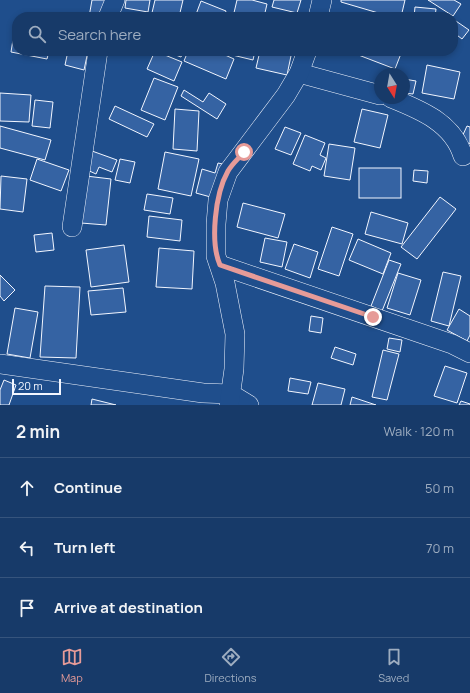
<!DOCTYPE html>
<html lang="en">
<head>
<meta charset="utf-8">
<style>
	:root { --surface:#173a69; --page:#244571; --text:#f1f3f6; --muted:#9eadc0; --line:#36547d; --accent:#e69b98 }
	body { margin:0; font-family:Manrope,sans-serif; background:var(--page); color:var(--text) }
	.compass { position:absolute; left:374px; top:68px; width:36px; height:36px; border-radius:50%; background:var(--surface); box-shadow:0 2px 6px #0003; rotate:169deg }
	.scale { position:absolute; left:12px; bottom:10px; width:49px; box-sizing:border-box; padding-left:4px; border:2px solid #f2f6ff; border-top:0; font-size:11px; line-height:14px; white-space:nowrap; color:#f2f6ff; -webkit-text-stroke:3px #1f4e8c; paint-order:stroke }
	.stop { position:absolute; width:12px; height:12px; margin:-9px; border:3px solid #e69b98; border-radius:50%; background:#fff }
	.stop.end { background:#e69b98; border-color:#fff; box-shadow:0 1px 4px #0008 }
	.list { margin:0; padding:0; list-style:none }
	h2 { display:flex; justify-content:space-between; align-items:center; height:52px; margin:0; padding:0 16px; font-size:17px }
	h2 small { font-size:13px; font-weight:400; color:var(--muted) }
	.list li { display:grid; grid-template-columns:26px 1fr auto; gap:12px; align-items:center; box-sizing:border-box; height:60px; padding:0 16px; border-top:1px solid var(--line) }
	.list b { display:block; font-size:15px; white-space:nowrap }
	.list em { font-size:13px; font-style:normal; color:var(--muted) }
	.icon { flex:none; width:22px; height:22px; fill:none; stroke:currentColor; stroke-width:2; stroke-linecap:round; stroke-linejoin:round }
	.map { position:relative; flex:none; width:470px; height:405px; overflow:hidden }
	.search { position:absolute; background:var(--surface); box-shadow:0 2px 6px #0003; left:12px; right:12px; top:12px; height:44px; display:flex; align-items:center; gap:10px; box-sizing:border-box; padding:0 14px; border-radius:16px; color:var(--muted); font-size:15px }
	.sheet { height:232px; background:var(--surface) }
	nav { display:flex; justify-content:space-around; align-items:center; box-sizing:border-box; height:56px; border-top:1px solid var(--line); background:var(--surface); font-size:11px; color:var(--muted) }
	nav a { display:grid; justify-items:center; gap:2px }
	nav .on { color:var(--accent) }
	.map>svg:first-child { display:block }
</style>
</head>
<body>
<div class="map">
<svg width="470" height="405" viewBox="0 0 470 405">
	<rect width="100%" height="100%" fill="#1f4e8c"/>
	<g fill="#3563a3" stroke="#f2f6ff">
		<path d="M92,0H107L104,17H89Z"/>
		<path d="M126,0H150L148,12L125,8Z"/>
		<path d="M155,0H183L179,17H151Z"/>
		<path d="M237,0H252L267,4L264,17H233Z"/>
		<path d="M274,0H301L297,13L272,7Z"/>
		<path d="M341,0H405L401,17H392L341,2Z"/>
		<path d="M428,0H454L461,4L453,16Z"/>
		<path d="M201,1L226,11L224,17H195Z"/>
		<path d="M415,7L436,9L435,17H414Z"/>
		<path d="M453,19L469,30L462,39L453,32Z"/>
		<path d="M15,27H17V51H49L47,59L11,52Z"/>
		<path d="M68,51H88L84,70L65,65Z"/>
		<path d="M155,51L182,62L174,81L147,69Z"/>
		<path d="M165,51H184L181,57Z"/>
		<path d="M188,51H216L234,59L226,79L184,61Z"/>
		<path d="M224,51H255L253,60L224,53Z"/>
		<path d="M260,51H292L287,75L256,68Z"/>
		<path d="M348,51H402L395,69Z"/>
		<path d="M427,65L460,72L454,99L422,93Z"/>
		<path d="M154,78L178,87L165,120L141,110Z"/>
		<path d="M404,79L416,81L413,94L404,93Z"/>
		<path d="M184,90L203,102L209,93L226,104L217,119L181,96Z"/>
		<path d="M0,93L31,95L29,122L0,121Z"/>
		<path d="M35,100L53,102L50,128L32,126Z"/>
		<path d="M115,106L154,124L147,137L109,119Z"/>
		<path d="M175,109L199,111L197,151L173,149Z"/>
		<path d="M362,109L388,115L380,148L354,142Z"/>
		<path d="M0,126L51,140L45,160L0,148Z"/>
		<path d="M467,126L470,127V144L461,139Z"/>
		<path d="M285,127L301,133L291,155L275,149Z"/>
		<path d="M305,135L325,143L320,155L326,158L321,170L312,166L310,171L293,164Z"/>
		<path d="M329,144L355,148L350,180L324,176Z"/>
		<path d="M92,151L117,160L112,172L99,167L96,174L85,169Z"/>
		<path d="M165,152L199,159L191,196L158,189Z"/>
		<path d="M37,159L69,170L61,191L30,180Z"/>
		<path d="M120,159L135,162L130,183L115,180Z"/>
		<path d="M218,163L227,165L218,199L196,193L202,169L215,173Z"/>
		<rect x="359" y="168" width="42" height="30"/>
		<path d="M414,170L428,171L427,183L413,181Z"/>
		<path d="M1,176L27,179L23,212L0,209Z"/>
		<path d="M86,176L111,179L106,225L81,223Z"/>
		<path d="M147,194L173,198L170,214L144,210Z"/>
		<path d="M440,197L456,209L417,259L401,247Z"/>
		<path d="M243,203L285,214L278,238L237,227Z"/>
		<path d="M371,212L408,223L402,244L365,234Z"/>
		<path d="M149,216L182,220L180,241L147,237Z"/>
		<path d="M332,227L353,234L339,276L318,269Z"/>
		<path d="M52,233L54,250L36,252L34,235Z"/>
		<path d="M265,238L287,242L282,267L260,262Z"/>
		<path d="M358,239L391,253L383,274L349,260Z"/>
		<path d="M294,244L318,252L310,278L285,269Z"/>
		<path d="M124,245L129,282L91,287L86,250Z"/>
		<path d="M159,248L194,251L192,289L156,287Z"/>
		<path d="M389,260L401,264L382,311L371,306Z"/>
		<path d="M443,272L461,276L449,326L431,321Z"/>
		<path d="M398,273L421,280L410,315L387,308Z"/>
		<path d="M0,275L15,290L4,301L0,296Z"/>
		<path d="M45,286L80,287L76,358L40,357Z"/>
		<path d="M123,288L126,312L91,315L88,291Z"/>
		<path d="M15,308L38,312L30,358L7,354Z"/>
		<path d="M459,309L470,316V335L467,341L447,330Z"/>
		<path d="M311,316L323,318L321,333L309,331Z"/>
		<path d="M389,338L402,340L400,352L387,349Z"/>
		<path d="M335,347L356,354L353,365L331,358Z"/>
		<path d="M383,350L399,354L387,400L372,397Z"/>
		<path d="M445,366L467,373L457,403L434,396Z"/>
		<path d="M290,378L311,382L308,394L288,391Z"/>
		<path d="M4,380L16,385L9,405H0V390Z"/>
		<path d="M318,383L345,389L341,405H312Z"/>
		<path d="M352,397L376,405H350Z"/>
		<path d="M92,399L116,405H91Z"/>
		<path d="M461,401L470,404V405H459Z"/>
	</g>
	<g fill="none" stroke-linecap="round" stroke-linejoin="round">
		<g stroke="#f2f6ff" stroke-width="20">
			<g id="minor">
				<path d="M108,17L115,0"/>
				<path d="M318,17L322,0"/>
				<path d="M299,73L380,95"/>
				<path d="M391,98C421,110 453,123 463,156"/>
				<path d="M72,227L98,51"/>
				<path d="M220,265L452,344L470,353"/>
				<path d="M0,364L203,393L231,394L249,405"/>
				<path d="M229,405L234,369L235,334L225,283L216,256V224L218,200L228,172L286,95L299,73L307,51"/>
			</g>
		</g>
		<use href="#minor" stroke="#1f4e8c" stroke-width="19"/>
	</g>
	<g fill="none" stroke-linecap="round" stroke-linejoin="round">
		<path stroke="#e69b98" stroke-width="5" d="M244,152C239,158 232,164 228,171C215,194 210,242 220,265L373,317"/>
	</g>
</svg>
<svg class="compass" viewBox="-18 -18 36 36"><path d="M0-13l5 13h-10z" fill="#e53935"/><path d="M0 13l5-13h-10z" fill="#9eadc0"/></svg>
<div class="scale">20 m</div>
<div class="stop" style="left:244px;top:152px"></div>
<div class="stop end" style="left:373px;top:317px"></div>
<div class="search"><svg class="icon" aria-label="search" viewBox="0 0 24 24"><circle cx="10" cy="10" r="6"/><path d="M15 15l6 6"/></svg>Search here</div>
</div>
<section class="sheet">
<h2>2 min<small>Walk · 120 m</small></h2>
<ul class="list">
<li><svg class="icon" aria-label="ahead" viewBox="0 0 24 24"><path d="M12 20V5M6 11l6-6 6 6"/></svg><div><b>Continue</b></div><em>50 m</em></li>
<li><svg class="icon" aria-label="left" viewBox="0 0 24 24"><path d="M17 20v-9H6M10 6l-5 5 5 5"/></svg><div><b>Turn left</b></div><em>70 m</em></li>
<li><svg class="icon" aria-label="arrive" viewBox="0 0 24 24"><path d="M6 21V4h12l-3 4 3 4H6"/></svg><div><b>Arrive at destination</b></div></li>
</ul>
</section>
<nav>
<a class="on"><svg class="icon" aria-label="map" viewBox="0 0 24 24"><path d="M3 6l6-2 6 2 6-2v14l-6 2-6-2-6 2zM9 4v14M15 6v14"/></svg>Map</a>
<a><svg class="icon" aria-label="directions" viewBox="0 0 24 24"><path d="M12 3l9 9-9 9-9-9zM9 14v-3h6M13 9l2 2-2 2"/></svg>Directions</a>
<a><svg class="icon" aria-label="saved" viewBox="0 0 24 24"><path d="M7 4h10v16l-5-4-5 4z"/></svg>Saved</a>
</nav>
</body>
</html>
